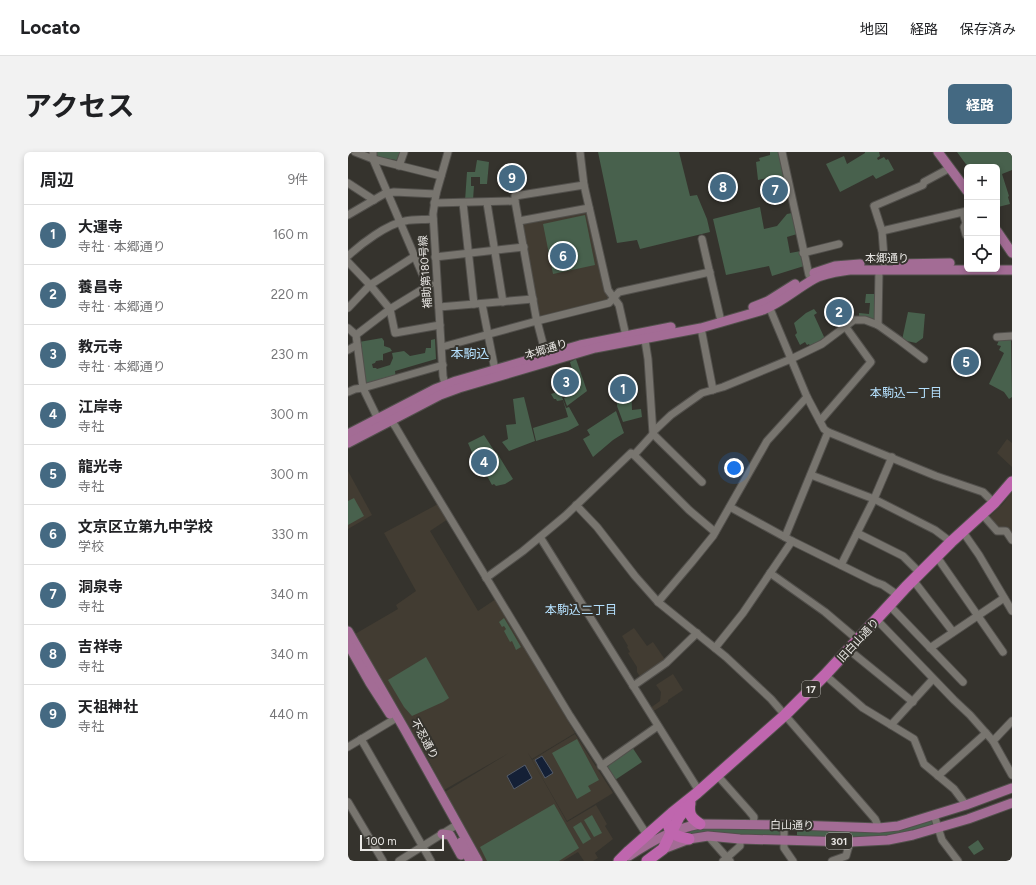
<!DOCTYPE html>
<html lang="ja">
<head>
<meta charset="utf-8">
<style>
	:root { --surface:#fff; --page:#f2f2f2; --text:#202124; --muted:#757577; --line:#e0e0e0; --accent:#446982 }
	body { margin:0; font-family:Figtree,"Noto Sans JP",sans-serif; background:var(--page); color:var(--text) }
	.controls { position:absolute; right:12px; top:12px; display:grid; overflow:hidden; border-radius:6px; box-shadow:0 2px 6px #0003 }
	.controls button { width:36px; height:36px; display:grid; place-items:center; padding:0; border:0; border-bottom:1px solid var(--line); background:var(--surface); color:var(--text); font:20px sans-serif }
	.scale { position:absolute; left:12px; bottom:10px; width:84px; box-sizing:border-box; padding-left:4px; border:2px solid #eae8e5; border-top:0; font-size:11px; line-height:14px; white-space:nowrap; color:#eae8e5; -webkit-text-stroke:3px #35332d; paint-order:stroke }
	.you { position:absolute; left:386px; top:316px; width:14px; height:14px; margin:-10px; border:3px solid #fff; border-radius:50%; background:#1a73e8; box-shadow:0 0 0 6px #1a73e833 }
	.badge { display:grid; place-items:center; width:26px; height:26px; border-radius:50%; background:var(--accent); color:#fff; font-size:13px; font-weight:700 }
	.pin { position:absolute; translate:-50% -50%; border:2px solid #fff; box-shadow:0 1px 4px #0006 }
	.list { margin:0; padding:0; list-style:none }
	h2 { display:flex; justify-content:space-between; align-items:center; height:52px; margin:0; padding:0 16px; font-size:17px }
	h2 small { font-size:13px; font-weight:400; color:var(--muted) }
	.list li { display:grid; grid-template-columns:26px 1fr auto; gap:12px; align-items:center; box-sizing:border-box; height:60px; padding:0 16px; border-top:1px solid var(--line) }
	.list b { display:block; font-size:15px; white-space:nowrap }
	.list p { margin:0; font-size:13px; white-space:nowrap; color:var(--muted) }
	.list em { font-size:13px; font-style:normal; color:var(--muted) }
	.icon { flex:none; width:22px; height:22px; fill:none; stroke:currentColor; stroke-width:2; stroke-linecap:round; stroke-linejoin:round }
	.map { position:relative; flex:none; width:664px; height:709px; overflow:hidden; border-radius:6px }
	header { display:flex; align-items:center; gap:24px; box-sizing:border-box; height:56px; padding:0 20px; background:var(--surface); border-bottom:1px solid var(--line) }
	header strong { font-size:19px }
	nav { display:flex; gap:22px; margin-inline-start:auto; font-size:14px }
	.intro { display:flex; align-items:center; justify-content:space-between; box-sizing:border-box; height:96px; padding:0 24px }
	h1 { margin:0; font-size:28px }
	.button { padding:10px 18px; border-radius:6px; background:var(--accent); color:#fff; font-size:14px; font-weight:700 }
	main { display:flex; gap:24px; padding:0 24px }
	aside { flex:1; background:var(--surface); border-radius:6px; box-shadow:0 2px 6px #0003 }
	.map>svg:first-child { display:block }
</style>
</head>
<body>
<header>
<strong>Locato</strong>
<nav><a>地図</a><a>経路</a><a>保存済み</a></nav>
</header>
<div class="intro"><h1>アクセス</h1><a class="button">経路</a></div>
<main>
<aside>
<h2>周辺<small>9件</small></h2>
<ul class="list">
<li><span class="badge">1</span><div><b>大運寺</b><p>寺社 · 本郷通り</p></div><em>160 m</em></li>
<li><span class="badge">2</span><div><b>養昌寺</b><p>寺社 · 本郷通り</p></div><em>220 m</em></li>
<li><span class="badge">3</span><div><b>教元寺</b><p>寺社 · 本郷通り</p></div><em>230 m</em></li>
<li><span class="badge">4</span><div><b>江岸寺</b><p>寺社</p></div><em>300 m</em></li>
<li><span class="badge">5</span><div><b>龍光寺</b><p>寺社</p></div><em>300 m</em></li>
<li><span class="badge">6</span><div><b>文京区立第九中学校</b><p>学校</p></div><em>330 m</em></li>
<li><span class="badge">7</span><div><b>洞泉寺</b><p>寺社</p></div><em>340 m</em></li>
<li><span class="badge">8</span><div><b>吉祥寺</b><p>寺社</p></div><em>340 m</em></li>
<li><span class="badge">9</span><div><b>天祖神社</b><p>寺社</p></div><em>440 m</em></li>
</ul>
</aside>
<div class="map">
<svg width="664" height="709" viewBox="0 0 664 709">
	<rect width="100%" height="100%" fill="#35332d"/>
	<g fill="#423c32">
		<path d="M240,59L263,146L259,150L191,166L173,70Z"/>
		<path d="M659,287L664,291V315L649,301Z"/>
		<path d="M0,319L24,363L0,377Z"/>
		<path d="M664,340V383L658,374L654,376H651L641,365L654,353Z"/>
		<path d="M90,352L100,367L82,379L130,459L148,447L227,581L184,607L180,601L219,670L248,653L259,672L257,674L265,687L247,701L250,706L245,709H236L230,700L215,709H136L97,640L161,601L96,638L80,607L7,482L50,457L48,453L68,439L36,381Z"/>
		<path d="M286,476L299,494L305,490L318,509L293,526L289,520V515L280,501L282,500L279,495L280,494L274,484Z"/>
		<path d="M325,522L335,538L320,548V550L304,560L301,557L312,549L313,540L308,533Z"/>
		<path d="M227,582L265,641L219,669L184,608Z"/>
	</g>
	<g fill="#48614d">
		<path d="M28,0H52L51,7L48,8L30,5Z"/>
		<path d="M250,0H331L342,44L349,43L359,67L362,80L292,97L289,88L269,91Z"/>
		<path d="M422,0H433L441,37L435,38L434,31L430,32L429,24L410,28L408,10L412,9L411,6L422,3Z"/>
		<path d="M517,0H531L532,4L529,6L530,8L536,5L538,8L540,7L546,18L528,27L525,23L492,40L478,12L496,4L499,12L517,1Z"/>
		<path d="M609,0H664V18L654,22L661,44L660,45L662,52L650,55L649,53V15H620Z"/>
		<path d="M129,8L141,10L139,32H132V25H123V34H126L125,48L117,49L119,20H127Z"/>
		<path d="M412,55L416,77L429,74L439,62L444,61L449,82L439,85L442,101L453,99L456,114L424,124L421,114L378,123L365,67Z"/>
		<path d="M237,63L247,113L205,122L195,72Z"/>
		<path d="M518,142H530L529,172L511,165V161L521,162L522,151H517Z"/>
		<path d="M466,157L469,161L466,163L477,187L463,196L461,192L459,193L457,190L452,193L447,183L449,181L446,171L458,161Z"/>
		<path d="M560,160L577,162L575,186L568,191L554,188Z"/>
		<path d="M34,186L36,189V194L42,196L44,199L35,202V209L34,208L28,209L27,211L24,212L25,216H28L29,217L42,213L45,206L44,201L56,199L62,204L77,201L78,196H83V188L87,187L88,207L47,219L48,226L16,234L11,190Z"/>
		<path d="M651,188H663L664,245L661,247L656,240L641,232L656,201L651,198L653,194L649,193Z"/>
		<path d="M228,207L239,239L219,254L216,246L225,243L224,238L233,235L229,223L226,224L222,210Z"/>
		<path d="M274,232L283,233L284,258L293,257L294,265L275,270L269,254L270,240L266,233Z"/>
		<path d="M212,239L218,256L221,255L231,273L220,279L188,289L185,276L220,265L215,248L209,249L208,247H206L203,242Z"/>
		<path d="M176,245L187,289L161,299L154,290L160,287L158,273L168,272L165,247Z"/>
		<path d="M268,259L276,281L265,288L245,305L235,287L242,283L239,278Z"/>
		<path d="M136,283L147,300L149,301L165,327L157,332L148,334L146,332L144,333L138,322L141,320L138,315H135L129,305H126L120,291Z"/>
		<path d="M6,346L16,364L0,373V349Z"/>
		<path d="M156,466L173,495L168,498L164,489L162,490L156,479L158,477L156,474L154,475L151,470Z"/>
		<path d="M78,505L101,546L95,550L64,564L56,555L40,528Z"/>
		<path d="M229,587L251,628L240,634L243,639L229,647L204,601Z"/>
		<path d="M284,595L294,610L267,628L258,613Z"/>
		<path d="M206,652L231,696L211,709H139L132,695Z"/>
		<path d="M244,663L254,681L246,685L236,668Z"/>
		<path d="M584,668L585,671L583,673C564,678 545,683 526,685C501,687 475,685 449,684V678L509,680L528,679Z"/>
		<path d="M233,670L243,687L235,692L225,675Z"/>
		<path d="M354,676L430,677L433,678V682L432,683H393L360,679L342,682L341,679Z"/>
		<path d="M630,688L636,697L626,703L620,695Z"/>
	</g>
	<g fill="#142036" stroke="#545c6a">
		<path d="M194,604L205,621L197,626L187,608Z"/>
		<path d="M177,613L184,626L166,637L159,624Z"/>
	</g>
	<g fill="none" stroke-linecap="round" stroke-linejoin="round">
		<g stroke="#52504c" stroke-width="9">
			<g id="minor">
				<path d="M7,0L25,7L93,24"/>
				<path d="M25,0V7L79,133"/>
				<path d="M232,0L236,33L260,138L271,153L278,184"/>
				<path d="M434,0L461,123"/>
				<path d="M51,14L56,0"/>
				<path d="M0,31L26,48"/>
				<path d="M86,51L167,49"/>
				<path d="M115,51L126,152"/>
				<path d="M139,51L155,150"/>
				<path d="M615,61L618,71L616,75L618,83H619"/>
				<path d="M0,63L36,42L46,40L88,42"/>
				<path d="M171,69L241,56"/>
				<path d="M534,79L619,59"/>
				<path d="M354,87L372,165"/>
				<path d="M455,101L491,92"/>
				<path d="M0,104C13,92 39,72 57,69C66,67 76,68 85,67"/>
				<path d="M87,105L176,95"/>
				<path d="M0,110L22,133L42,157L47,181L92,173"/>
				<path d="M537,118L534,79L526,54L575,33L576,30L602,16"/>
				<path d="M134,152L147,218"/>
				<path d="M420,152L459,245L476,277L480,280L588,324L635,340L646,351"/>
				<path d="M91,155L185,147"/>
				<path d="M0,156L22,133L67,104"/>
				<path d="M530,173L531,118"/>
				<path d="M0,176L8,183L15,236L30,267L43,269L47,274L67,308L222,564L299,683"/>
				<path d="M353,176L365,238"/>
				<path d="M8,183L42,157L83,132"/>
				<path d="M649,185L664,184"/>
				<path d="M94,195L185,170L261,151L271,140L362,120"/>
				<path d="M0,198L9,193"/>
				<path d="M199,207L188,165L167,49V44L236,33"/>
				<path d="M98,237L95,224L85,62L88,42L100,0"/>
				<path d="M0,240L7,237L15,236L95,213"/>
				<path d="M472,269L523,210L497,174"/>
				<path d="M306,279L323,263L354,241L375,235L443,207L474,192L506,168H517L530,173L551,188L576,207"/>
				<path d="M305,282L354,330"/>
				<path d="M286,303L341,358L367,380"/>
				<path d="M463,323L526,347L587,378L603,390"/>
				<path d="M228,353L249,375L287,424L310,450L378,505L423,547L527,667L531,676"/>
				<path d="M382,355L444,389L527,430L535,433L551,444"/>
				<path d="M634,362L649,379H658L664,388"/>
				<path d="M615,380L631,403L664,459"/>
				<path d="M509,381L555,404L572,421"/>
				<path d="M192,385L351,639"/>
				<path d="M437,385L480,280"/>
				<path d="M589,405L655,500"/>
				<path d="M493,413L526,347L544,305"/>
				<path d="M422,421L477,460L510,488"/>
				<path d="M138,426L175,399L217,364L283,301L286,303L305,282L300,207L296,182"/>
				<path d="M565,428L605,480"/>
				<path d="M310,450L344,410L365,384L419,289L459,245"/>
				<path d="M542,454L615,530"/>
				<path d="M529,468L606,548L622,563L645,589"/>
				<path d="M367,496L395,461L444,389"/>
				<path d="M582,496L656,446"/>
				<path d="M501,498L565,550"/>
				<path d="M477,523L515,556L566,587L576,612L606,637L618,653"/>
				<path d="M285,534L318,511L349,481"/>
				<path d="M664,569L645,589L664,623"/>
				<path d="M543,573L585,527"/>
				<path d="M13,587L83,709"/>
				<path d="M0,595L50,565"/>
				<path d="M253,614L310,574"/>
				<path d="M369,623L401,659L406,665L405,673"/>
				<path d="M590,624L638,581"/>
				<path d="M0,650L35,709"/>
				<path d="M586,663L594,688L610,709"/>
				<path d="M436,673V696L445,709"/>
				<path d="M360,684L382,709"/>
				<path d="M51,709L110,672"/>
				<path d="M375,709L392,694V687"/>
				<path d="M484,709L498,704L502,690"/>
			</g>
		</g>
		<g stroke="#52504c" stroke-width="11">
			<g id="major">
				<path d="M590,0L619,39"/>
				<path d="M649,79L664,101"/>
				<path d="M549,112L602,111"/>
				<path d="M466,121L487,114L512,112"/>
				<path d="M405,155L420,149L447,132"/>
				<path d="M0,282L87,237L108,229L232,193L323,175"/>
				<path d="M0,291L92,243L111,236L247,196L353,176L415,158C433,151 448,137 466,127C477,121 489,120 502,118H664"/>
				<path d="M0,479L57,578L130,709"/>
				<path d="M0,492L22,531L42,562"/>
				<path d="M94,682L102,683L113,703"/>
				<path d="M113,690L122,709"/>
				<path d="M315,697L341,687L360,684L392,687L502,690L540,688L565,683L589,676L620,667L664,651"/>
				<path d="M281,704C304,689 325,677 352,672L447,673L531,676L550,674L618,653L664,636"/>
			</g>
		</g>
		<g stroke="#52504c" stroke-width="13">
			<g id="highway">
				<path d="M342,651C340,662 343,666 352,672"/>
				<path d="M320,673C323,683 331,685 341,687"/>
				<path d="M271,709L281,699L324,661L349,641L437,563L477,523L558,435L603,390L646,351L664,330"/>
				<path d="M299,709L315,697L331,665L341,653"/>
			</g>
		</g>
		<use href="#minor" stroke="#78756f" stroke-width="7"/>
		<use href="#major" stroke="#a36c95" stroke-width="9"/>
		<use href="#highway" stroke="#bf66ae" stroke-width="11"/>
	</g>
	<g text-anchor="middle" stroke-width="4" stroke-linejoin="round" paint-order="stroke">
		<g fill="#35332d" stroke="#b4b2ae" stroke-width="1">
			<rect x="454" y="529" width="18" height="16" rx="3"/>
			<rect x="478" y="681" width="26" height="16" rx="3"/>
		</g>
		<g font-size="10" font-weight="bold" fill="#eae8e5">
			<text x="463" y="541">17</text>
			<text x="491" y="693">301</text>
		</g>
		<g font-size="11" fill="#eae8e5" stroke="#35332d">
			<text x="539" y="110">本郷通り</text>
			<text transform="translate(77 120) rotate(-94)" y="4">補助第180号線</text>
			<text transform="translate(198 197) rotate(-17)" y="4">本郷通り</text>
			<text transform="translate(510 488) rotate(-47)" y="4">旧白山通り</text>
			<text transform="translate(77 587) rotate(61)" y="4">不忍通り</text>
			<text transform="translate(444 673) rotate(1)" y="4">白山通り</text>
		</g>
		<g font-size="12" fill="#b5e0fd" stroke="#35332d">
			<text x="558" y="245">本駒込一丁目</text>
			<text x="233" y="462">本駒込二丁目</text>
		</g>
		<g font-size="13" fill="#b5e0fd" stroke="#35332d">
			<text x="122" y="206">本駒込</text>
		</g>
	</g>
</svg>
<div class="controls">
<button>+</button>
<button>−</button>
<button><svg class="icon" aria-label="locate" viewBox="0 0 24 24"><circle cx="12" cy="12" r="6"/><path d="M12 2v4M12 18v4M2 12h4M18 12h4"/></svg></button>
</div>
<div class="scale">100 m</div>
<div class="you"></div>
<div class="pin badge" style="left:275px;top:237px">1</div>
<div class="pin badge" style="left:491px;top:160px">2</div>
<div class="pin badge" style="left:218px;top:230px">3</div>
<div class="pin badge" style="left:136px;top:310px">4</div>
<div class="pin badge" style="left:618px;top:210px">5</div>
<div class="pin badge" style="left:215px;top:104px">6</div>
<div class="pin badge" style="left:427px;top:38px">7</div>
<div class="pin badge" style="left:375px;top:35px">8</div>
<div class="pin badge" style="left:164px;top:26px">9</div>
</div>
</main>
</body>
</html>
